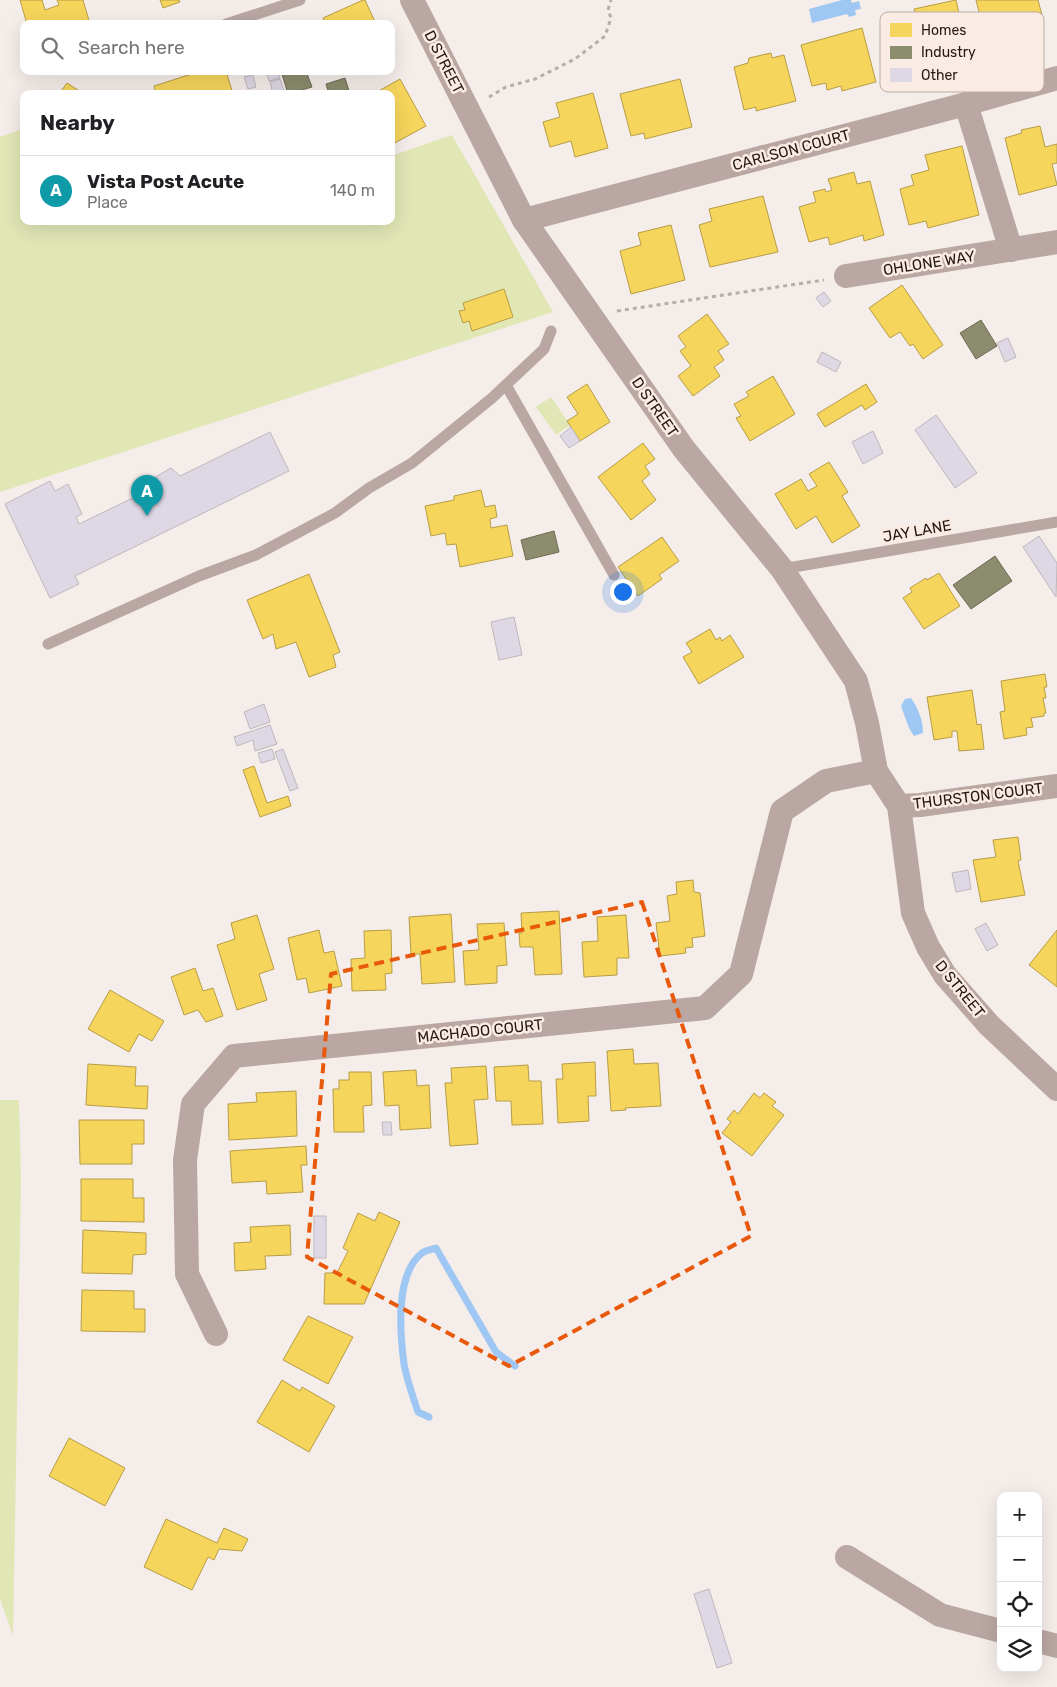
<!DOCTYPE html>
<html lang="en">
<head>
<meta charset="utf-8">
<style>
	:root { --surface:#fff; --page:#f2f2f2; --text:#202124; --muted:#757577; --line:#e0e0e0; --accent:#0f766e }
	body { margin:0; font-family:Rubik,sans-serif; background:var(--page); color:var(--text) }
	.controls { position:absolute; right:15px; bottom:15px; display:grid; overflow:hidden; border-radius:10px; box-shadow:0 5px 20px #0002 }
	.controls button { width:45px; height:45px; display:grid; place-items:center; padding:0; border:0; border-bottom:1px solid var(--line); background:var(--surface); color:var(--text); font:25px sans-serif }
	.you { position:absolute; left:622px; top:591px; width:18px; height:18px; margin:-12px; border:4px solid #fff; border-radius:50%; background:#1a73e8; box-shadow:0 0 0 8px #1a73e833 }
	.badge { display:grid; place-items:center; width:32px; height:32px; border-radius:50%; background:var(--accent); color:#fff; font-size:16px; font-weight:700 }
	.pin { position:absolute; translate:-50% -41px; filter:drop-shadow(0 1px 2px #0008) }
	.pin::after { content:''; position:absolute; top:26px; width:18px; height:15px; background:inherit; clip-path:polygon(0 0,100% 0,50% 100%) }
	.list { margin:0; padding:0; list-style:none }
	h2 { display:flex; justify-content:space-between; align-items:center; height:65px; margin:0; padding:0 20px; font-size:21px }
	h2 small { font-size:16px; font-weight:400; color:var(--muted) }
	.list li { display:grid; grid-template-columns:32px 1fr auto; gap:15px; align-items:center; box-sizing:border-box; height:70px; padding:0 20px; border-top:1px solid var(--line) }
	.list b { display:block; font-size:19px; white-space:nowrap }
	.list p { margin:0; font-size:16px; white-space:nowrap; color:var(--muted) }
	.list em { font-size:16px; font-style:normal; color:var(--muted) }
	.icon { flex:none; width:28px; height:28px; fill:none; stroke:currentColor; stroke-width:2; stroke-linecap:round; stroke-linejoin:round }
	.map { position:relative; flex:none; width:1057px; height:1687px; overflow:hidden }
	.search { position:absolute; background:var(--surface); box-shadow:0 5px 20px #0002; left:20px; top:20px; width:375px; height:55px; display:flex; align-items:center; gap:12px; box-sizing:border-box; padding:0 18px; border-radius:10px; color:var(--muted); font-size:19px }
	.panel { position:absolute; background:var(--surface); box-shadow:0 5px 20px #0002; left:20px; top:90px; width:375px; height:135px; border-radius:10px }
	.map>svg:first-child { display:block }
</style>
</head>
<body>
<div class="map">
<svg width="1057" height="1687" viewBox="0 0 1057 1687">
	<rect width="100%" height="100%" fill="#f5ede9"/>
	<g fill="#e0e6b4">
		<path d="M20,130L24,140V221H391V156L452,135L553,312L0,492V137Z"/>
		<path d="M551,397L570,425L556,435L536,407Z"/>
		<path d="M0,1100H19L21,1180L13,1635L0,1599Z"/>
	</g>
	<g fill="#9ec7f4">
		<path d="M842,0H851L852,3L859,1L861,9L855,10L856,15L849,17L847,14L812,23L809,9Z"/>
		<path d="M911,698C918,708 923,720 923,733L914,736L909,728L901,706L905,699Z"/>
	</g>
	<g fill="#f6d55c" stroke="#b79d46">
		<path d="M20,0H42L45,10L59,5L57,0H83L90,24H27Z"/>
		<path d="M160,0H179L180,2L163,8Z"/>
		<path d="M363,0H365L376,24H326L323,18Z"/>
		<path d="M956,0L969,58L936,65L932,49L908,54L903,33L919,29L914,9Z"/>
		<path d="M976,0H1038L1043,19L1020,25L1026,45L990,55Z"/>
		<path d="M862,28L876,82L842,91L841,86L827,90L826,83L812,86L801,45Z"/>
		<path d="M771,53L772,58L784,55L796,101L756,111V107L744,110L734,67L748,63L749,58Z"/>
		<path d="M201,71H226L233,94H156L154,86Z"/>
		<path d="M400,79L426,126L391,145V94L375,93Z"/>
		<path d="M680,79L692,127L645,139L644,133L631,136L620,94Z"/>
		<path d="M67,83L84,94H59Z"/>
		<path d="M593,93L608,148L575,157L571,141L550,147L543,122L560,117L556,103Z"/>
		<path d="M1040,126L1045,147L1057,144V163L1052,164L1057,185L1019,195L1005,138L1022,133L1021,130Z"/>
		<path d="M962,146L979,215L928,228L926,221L909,225L900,189L914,185L911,175L929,170L925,155Z"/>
		<path d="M854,172L857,184L870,181L884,235L864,241L863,235L830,245L828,237L809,242L799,207L816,202L813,192L825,189L826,192L832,190L828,179Z"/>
		<path d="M763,196L778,252L710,267L699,225L712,221L709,209Z"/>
		<path d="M671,225L685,280L631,294L620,251L641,245L638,233Z"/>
		<path d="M902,285L943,345L923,359L913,344L910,346L900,332L890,338L869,308Z"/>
		<path d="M504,289L513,317L472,331L469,321L463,323L459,311L465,310L463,303Z"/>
		<path d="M707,314L729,344L718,351L724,360L714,367L720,376L693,396L678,376L691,366L680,351L686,347L678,336Z"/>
		<path d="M773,376L795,414L750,441L736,418L741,416L734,404L749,396L746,392Z"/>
		<path d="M587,384L610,422L580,441L567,421L578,414L567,397Z"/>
		<path d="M866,384L877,402L865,410L862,405L825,427L817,414Z"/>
		<path d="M643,443L655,459L645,466L650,474L642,481L656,500L631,520L598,477Z"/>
		<path d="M829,462L848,492L842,496L860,526L832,543L816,516L796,529L775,494L801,479L808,491L817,486L809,474Z"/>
		<path d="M481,490L485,507L495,505L497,517L490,519L491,528L507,525L513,556L460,567L456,544L447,545L445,533L431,536L425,506L454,500V496Z"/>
		<path d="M662,537L679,561L659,575L662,579L638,596L618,567Z"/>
		<path d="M939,573L960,606L924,629L903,598L912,592L910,588L926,578L927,580Z"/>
		<path d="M309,574L340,652L333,655L336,667L309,677L296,642L276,649L273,634L263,639L247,600Z"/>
		<path d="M710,629L716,640L720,637L722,641L730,635L744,657L699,684L683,657L692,652L686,643Z"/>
		<path d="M1045,674L1047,687H1044L1046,698H1043L1046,713H1044V716L1031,718L1033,727L1026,728L1027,735L1004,739L1000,712L1005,711L1001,681Z"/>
		<path d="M972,690L977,725L981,724L984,749L959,751L957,731H952V737L934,740L927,697Z"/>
		<path d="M254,766L267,803L288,796L291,806L260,817L243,770Z"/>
		<path d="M1018,837L1021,860L1018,861L1025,895L981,902L973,860L996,857L993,840Z"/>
		<path d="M693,880L694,892L700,893L705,936L692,938L693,947L685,948L686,953L660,956L656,923L670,921L667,896L677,894L676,882Z"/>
		<path d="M559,911L562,974L535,975L533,947H520L519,933H522L521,913Z"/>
		<path d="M451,914L455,982L422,984L420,954H411L409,917Z"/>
		<path d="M257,915L274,969L259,974L267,1000L237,1010L217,945L235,939L231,923Z"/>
		<path d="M626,915L629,958H617V975L584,977L582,942L598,941L597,917Z"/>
		<path d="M504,923L507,965L497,966V983L465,985L463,951L479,950L477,924Z"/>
		<path d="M319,930L324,953L334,951L342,986L309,993L306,978L297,980L288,938Z"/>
		<path d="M391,930L392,973L385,974L386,990L352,991L351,959L365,958L364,931Z"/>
		<path d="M1057,930V987L1029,965Z"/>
		<path d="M195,968L203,991L213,988L223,1016L206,1022L198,1010L184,1015L171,977Z"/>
		<path d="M110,990L164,1021L152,1041L139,1034L129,1052L88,1029Z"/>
		<path d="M633,1049L634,1064L658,1063L661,1106L625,1108L626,1110L611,1111L607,1051Z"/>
		<path d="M595,1062L596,1096H588L589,1121L558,1123L556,1079H563L562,1064Z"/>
		<path d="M88,1064L136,1067L135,1086H148L147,1109L86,1105Z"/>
		<path d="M528,1065L529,1081H541L543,1124L512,1125L511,1101H496L494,1067Z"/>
		<path d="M486,1066L488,1099L474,1100L478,1144L450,1146L445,1083H452L451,1068Z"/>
		<path d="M416,1070L417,1086L429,1085L431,1128L400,1130L399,1105L385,1106L383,1072Z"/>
		<path d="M349,1072H371L372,1105L363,1106L364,1132H334L333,1089H339V1080H349Z"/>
		<path d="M296,1091L297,1136L229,1140L228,1104L257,1102L256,1093Z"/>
		<path d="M754,1093L760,1098L764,1093L776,1102L772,1106L784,1115L752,1156L722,1133L731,1122L727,1119L734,1110L738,1114Z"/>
		<path d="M79,1120H144V1144H132V1164H80Z"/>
		<path d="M306,1146L307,1165H301L303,1192L267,1194L266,1181L232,1183L230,1151Z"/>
		<path d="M81,1179H133V1198H144V1222L81,1221Z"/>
		<path d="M379,1212L400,1222L364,1304H324L325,1273H337L348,1251L343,1248L358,1213L375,1221Z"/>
		<path d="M290,1225L291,1255L265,1256L266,1269L235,1271L234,1243L251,1242L250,1227Z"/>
		<path d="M83,1230L146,1233V1254L133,1255L132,1274L82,1273Z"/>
		<path d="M82,1290L134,1291V1309H145V1332L81,1331Z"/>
		<path d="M308,1316L353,1337L328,1384L283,1360Z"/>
		<path d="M282,1380L300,1391L302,1387L335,1406L309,1452L257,1422Z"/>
		<path d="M69,1438L125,1468L105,1506L49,1476Z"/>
		<path d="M166,1519L217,1543L224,1528L248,1539L242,1551L219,1549L214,1560L208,1557L192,1590L144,1567Z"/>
	</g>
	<g fill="#8c8c6e" stroke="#6d6a52">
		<path d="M281,71H306L312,87L288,94Z"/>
		<path d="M345,78L350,94H329L326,84Z"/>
		<path d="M981,320L997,346L976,359L960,333Z"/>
		<path d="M554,531L559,552L526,560L521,540Z"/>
		<path d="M995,556L1012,581L971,609L953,585Z"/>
	</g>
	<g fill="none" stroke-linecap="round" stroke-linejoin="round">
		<path stroke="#9ec7f4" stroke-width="7" d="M429,1417L418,1412C413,1397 407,1380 404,1364C400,1334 395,1274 422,1253C426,1250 431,1250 436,1248L496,1352L515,1366"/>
	</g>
	<g fill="#ded8e5" stroke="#bdb8bc">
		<path d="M266,71H278L280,78L269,81Z"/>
		<path d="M253,75L256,87L248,89L244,77Z"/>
		<path d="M280,79L284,91L273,94L270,82Z"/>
		<path d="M824,292L831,301L823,307L816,298Z"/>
		<path d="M1008,338L1016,357L1005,362L997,343Z"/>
		<path d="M822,352L841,362L836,372L817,362Z"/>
		<path d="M936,415L977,473L955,488L915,430Z"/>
		<path d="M571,427L580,441L569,448L560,436Z"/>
		<path d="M873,431L883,453L863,464L852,442Z"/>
		<path d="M270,432L289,471L75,576L79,584L50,598L5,504L50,481L55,491L68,484L82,514L76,517L79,524L141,494L140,486L171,468L180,476Z"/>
		<path d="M1039,536L1057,563L1056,597L1023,547Z"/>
		<path d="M514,617L522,655L499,660L491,622Z"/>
		<path d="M264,704L270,722L250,729L244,712Z"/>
		<path d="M270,725L277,744L255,751L253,740L237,746L234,737Z"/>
		<path d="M272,749L275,759L261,763L258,753Z"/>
		<path d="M283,749L298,788L290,791L275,752Z"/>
		<path d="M968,870L971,889L956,892L952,873Z"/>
		<path d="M986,923L998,945L987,951L975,929Z"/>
		<path d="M382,1122H391L392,1135H383Z"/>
		<rect x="314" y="1216" width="12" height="42"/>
		<path d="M709,1589L732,1663L717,1668L694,1594Z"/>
	</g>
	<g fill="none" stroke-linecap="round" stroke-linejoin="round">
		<g stroke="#b9aca8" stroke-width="3" stroke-dasharray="4 4" stroke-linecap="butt">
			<path d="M489,97L506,87L535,79L575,59L605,36L611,18L608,10L611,0"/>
			<path d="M617,311L824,280"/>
		</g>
		<g stroke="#baa7a3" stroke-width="11">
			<path d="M226,24L300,0"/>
			<path d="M506,385L614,575"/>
			<path d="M782,569L1057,522"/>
			<path d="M48,644L199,576L256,555L335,513L369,488L412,463L492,398L544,349L551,331"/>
		</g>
		<g stroke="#baa7a3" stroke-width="24">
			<path d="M412,0L524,220L684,449L782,569L856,681L867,723L876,771L899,806L913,913L928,947L945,975L989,1025L1057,1089"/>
			<path d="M966,104L1011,250"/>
			<path d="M524,220L966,104L1057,78"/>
			<path d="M846,276L1057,242"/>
			<path d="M899,806L920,805L1057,786"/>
			<path d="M216,1334L187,1274L185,1160L193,1104L234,1056L705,1008L741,974L782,811L826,781L876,771"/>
			<path d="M847,1557L940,1615L1001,1631"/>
			<path d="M1038,1641L1057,1646"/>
		</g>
	</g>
	<path fill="none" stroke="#e8590c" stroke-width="4" stroke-dasharray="10 6" stroke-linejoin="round" d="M642,902L751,1236L509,1366L307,1257L331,974Z"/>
	<g text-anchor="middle" stroke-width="5" stroke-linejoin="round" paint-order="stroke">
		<g font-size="15" fill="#251912" stroke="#faece4">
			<text transform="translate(444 62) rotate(63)" y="5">D STREET</text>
			<text transform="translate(791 150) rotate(-15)" y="5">CARLSON COURT</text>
			<text transform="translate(929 263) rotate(-9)" y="5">OHLONE WAY</text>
			<text transform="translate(655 407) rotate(55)" y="5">D STREET</text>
			<text transform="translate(917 531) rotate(-10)" y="5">JAY LANE</text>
			<text transform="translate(978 796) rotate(-7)" y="5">THURSTON COURT</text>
			<text transform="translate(960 989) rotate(51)" y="5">D STREET</text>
			<text transform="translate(480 1031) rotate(-6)" y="5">MACHADO COURT</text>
		</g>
	</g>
	<rect x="880" y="12" width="164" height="80" rx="8" fill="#faece4" stroke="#baada5" stroke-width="1"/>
	<rect x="890" y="23" width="22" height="14" fill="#f6d55c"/>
	<rect x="890" y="46" width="22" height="13" fill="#8c8c6e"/>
	<rect x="890" y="68" width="22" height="14" fill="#ded8e5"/>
	<g font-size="14" fill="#251912">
		<text x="921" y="35">Homes</text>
		<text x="921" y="57">Industry</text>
		<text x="921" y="80">Other</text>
	</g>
</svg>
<div class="controls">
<button>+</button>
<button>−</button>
<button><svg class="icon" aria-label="locate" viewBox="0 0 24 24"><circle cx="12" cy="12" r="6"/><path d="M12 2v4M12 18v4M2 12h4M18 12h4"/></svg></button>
<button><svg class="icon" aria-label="layers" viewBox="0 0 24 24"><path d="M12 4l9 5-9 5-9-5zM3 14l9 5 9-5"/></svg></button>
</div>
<div class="you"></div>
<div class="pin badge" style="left:147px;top:516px;background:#0f9aa8">A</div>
<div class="search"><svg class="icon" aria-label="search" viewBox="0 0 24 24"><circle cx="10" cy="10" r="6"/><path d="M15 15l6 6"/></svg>Search here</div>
<section class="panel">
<h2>Nearby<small></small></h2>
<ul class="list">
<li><span class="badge" style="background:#0f9aa8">A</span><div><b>Vista Post Acute</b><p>Place</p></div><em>140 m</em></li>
</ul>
</section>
</div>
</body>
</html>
